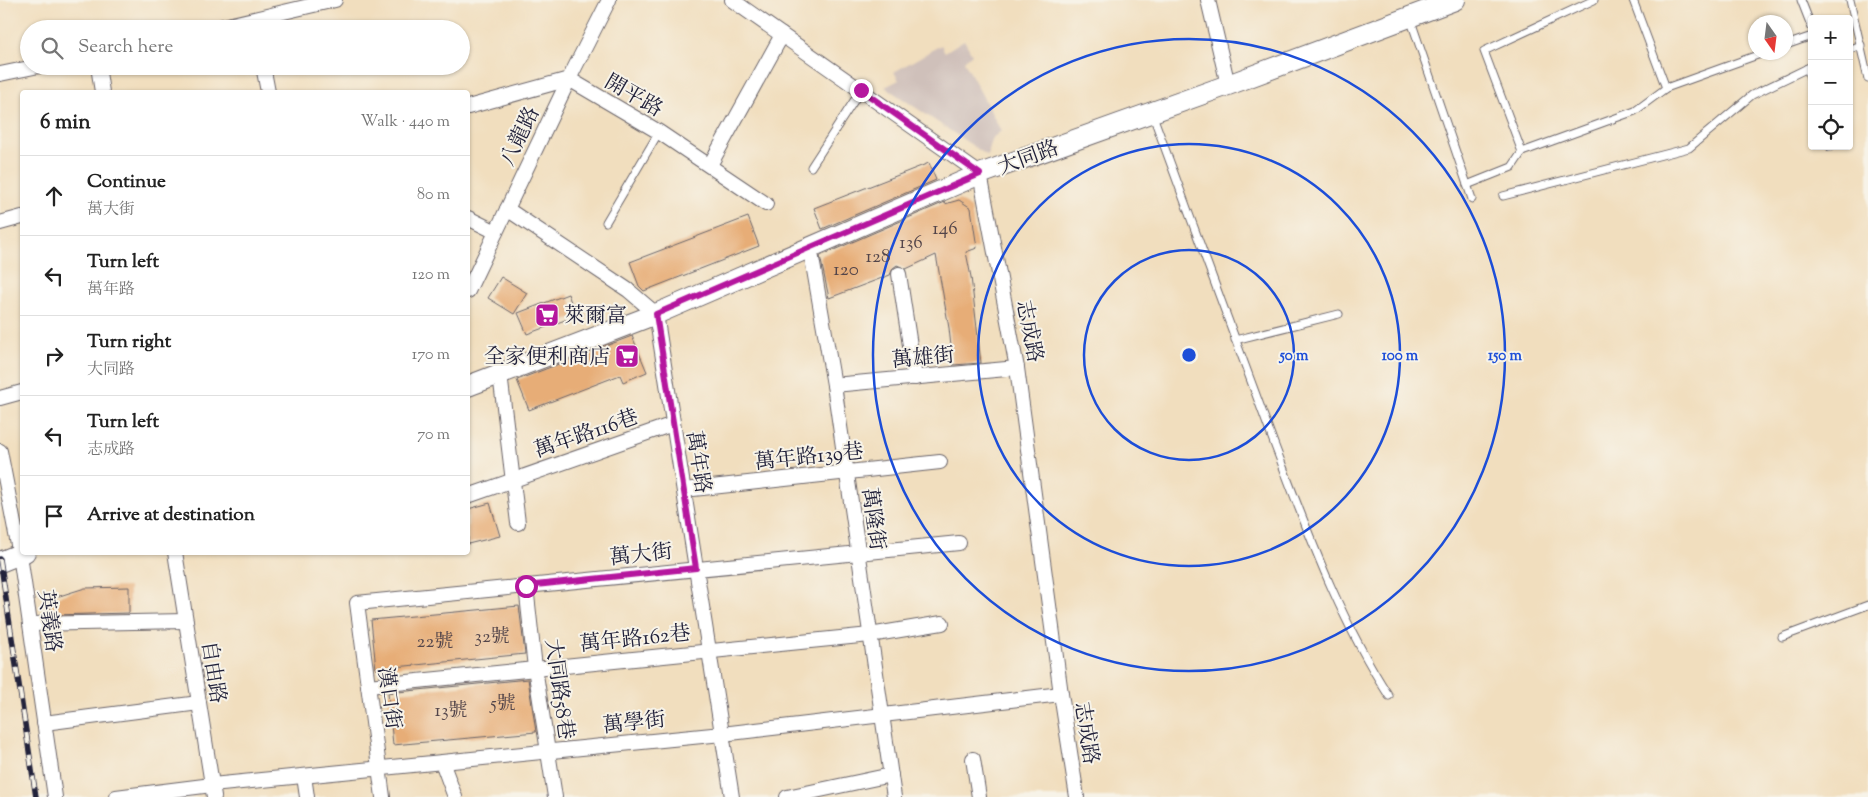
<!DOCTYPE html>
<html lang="en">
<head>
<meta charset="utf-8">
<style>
	:root { --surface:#fff; --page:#f6f6f6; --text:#222; --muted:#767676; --line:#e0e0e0 }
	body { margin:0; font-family:"Sorts Mill Goudy","Noto Serif TC",serif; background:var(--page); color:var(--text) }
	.controls { position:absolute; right:15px; top:15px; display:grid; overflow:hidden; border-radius:5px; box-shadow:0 1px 4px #0004 }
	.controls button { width:45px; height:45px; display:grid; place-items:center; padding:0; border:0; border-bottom:1px solid var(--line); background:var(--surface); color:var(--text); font:25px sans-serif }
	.compass { position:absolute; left:1748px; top:15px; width:45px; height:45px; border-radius:50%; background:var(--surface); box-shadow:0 1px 4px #0004; rotate:166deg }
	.stop { position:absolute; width:15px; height:15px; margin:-11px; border:4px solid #b5179e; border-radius:50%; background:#fff }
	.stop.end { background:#b5179e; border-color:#fff; box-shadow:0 1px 5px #0008 }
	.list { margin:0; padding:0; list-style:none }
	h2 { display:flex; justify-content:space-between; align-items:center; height:65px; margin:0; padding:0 20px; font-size:21px }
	h2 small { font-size:16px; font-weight:400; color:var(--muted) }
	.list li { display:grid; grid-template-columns:32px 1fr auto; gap:15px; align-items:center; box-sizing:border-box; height:80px; padding:0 20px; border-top:1px solid var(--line) }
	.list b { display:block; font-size:19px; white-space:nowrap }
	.list p { margin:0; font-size:16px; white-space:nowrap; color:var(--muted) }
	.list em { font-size:16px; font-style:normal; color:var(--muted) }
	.icon { flex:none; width:28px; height:28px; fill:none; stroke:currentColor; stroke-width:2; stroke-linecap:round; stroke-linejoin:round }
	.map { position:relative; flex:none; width:1868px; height:797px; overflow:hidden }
	.search { position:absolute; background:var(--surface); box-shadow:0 1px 4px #0004; left:20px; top:20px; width:450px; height:55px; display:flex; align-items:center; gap:12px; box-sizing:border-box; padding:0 18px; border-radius:28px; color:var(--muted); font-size:19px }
	.panel { position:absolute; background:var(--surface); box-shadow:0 1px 4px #0004; left:20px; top:90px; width:450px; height:465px; border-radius:5px }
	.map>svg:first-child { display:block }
</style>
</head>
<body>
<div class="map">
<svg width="1868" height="797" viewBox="0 0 1868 797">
	<rect width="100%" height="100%" fill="#f7f3e8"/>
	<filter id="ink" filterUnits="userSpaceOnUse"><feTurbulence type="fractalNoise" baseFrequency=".02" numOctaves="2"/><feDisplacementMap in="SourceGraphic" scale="10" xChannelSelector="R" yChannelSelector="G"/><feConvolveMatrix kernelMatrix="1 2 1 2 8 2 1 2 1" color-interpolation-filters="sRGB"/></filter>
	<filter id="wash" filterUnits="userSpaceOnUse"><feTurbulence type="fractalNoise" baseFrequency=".0096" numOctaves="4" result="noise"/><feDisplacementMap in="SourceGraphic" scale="20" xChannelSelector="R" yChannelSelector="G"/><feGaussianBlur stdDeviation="1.12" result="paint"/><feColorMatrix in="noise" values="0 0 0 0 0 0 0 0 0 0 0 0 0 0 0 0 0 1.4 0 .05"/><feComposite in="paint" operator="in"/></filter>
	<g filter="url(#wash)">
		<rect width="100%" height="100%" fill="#f1debe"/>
		<path fill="#cfc0ba" d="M964,40L972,54L964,61L1001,131L991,139L988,156L885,87L899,80L894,72L941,45L945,52Z"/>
		<g id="blocks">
			<g fill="#e7ad77">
				<path d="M929,163L936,180L822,229L814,208Z"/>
				<path d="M959,200L971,208L977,248L966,252L971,277L981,363L953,365L949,328L936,255L906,269L897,265L893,268L890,275L829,298L820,256L945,202V204Z"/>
				<path d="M748,217L759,246L644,291L639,286L630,262Z"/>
				<path d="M501,277L527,293L514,314L488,298Z"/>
				<path d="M568,294L576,316L527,334L518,313Z"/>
				<path d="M632,336L647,372L623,382L620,375L529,410L517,380Z"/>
				<path d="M490,503L500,536L468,544V509Z"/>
				<path d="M129,587V613L51,615L50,599L85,588Z"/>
				<path d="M519,606L525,654L376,669L371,620Z"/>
				<path d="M528,679L536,732L393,745L388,693Z"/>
			</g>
		</g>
	</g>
	<g filter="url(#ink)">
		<use href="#blocks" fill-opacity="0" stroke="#6a6469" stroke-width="1"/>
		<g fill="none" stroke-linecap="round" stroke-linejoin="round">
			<g stroke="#6a6469" stroke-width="9">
				<g id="service">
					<path d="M1594,0L1484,51L1522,152L1635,111L1666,88L1766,52"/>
					<path d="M1633,0L1666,88"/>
					<path d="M1801,0L1812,28"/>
					<path d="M1850,0L1868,79"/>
					<path d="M1410,18L1472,199"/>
					<path d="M1786,45L1812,36"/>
					<path d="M1849,50L1861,45"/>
					<path d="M1807,68L1812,83"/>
					<path d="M1152,113C1193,224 1233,335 1275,446C1308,532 1339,619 1389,696"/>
					<path d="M1830,146V147"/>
					<path d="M811,167L861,90"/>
					<path d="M1467,185L1512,167L1522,152"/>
					<path d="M1503,196L1689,148L1752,95L1812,66"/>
					<path d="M606,222L659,132"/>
					<path d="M1235,340L1339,314"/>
					<path d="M1782,637L1868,605"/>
				</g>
			</g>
			<g stroke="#6a6469" stroke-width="16">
				<g id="minor">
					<path d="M732,0L980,174L1017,368L1061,694L1077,797"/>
					<path d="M1208,0L1228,85"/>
					<path d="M211,29L335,0"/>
					<path d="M98,66L102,92"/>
					<path d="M263,66L268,92"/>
					<path d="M0,74L39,66"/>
					<path d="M468,107L569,79L659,132L766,204"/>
					<path d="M710,165L782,35"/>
					<path d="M507,209L628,290L656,314L732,797"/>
					<path d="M468,218L496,232"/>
					<path d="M0,223L22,217"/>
					<path d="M810,247L834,385L894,797"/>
					<path d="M899,274L915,378"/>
					<path d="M468,291L569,79L609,0"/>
					<path d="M500,374L518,523"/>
					<path d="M834,385L1017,368"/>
					<path d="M0,398L22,392"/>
					<path d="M0,451L20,555L55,797"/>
					<path d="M684,490L940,462"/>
					<path d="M468,496L673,424"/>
					<path d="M175,552L214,797"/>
					<path d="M526,586L535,668L555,797"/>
					<path d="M30,624L186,621"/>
					<path d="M368,686L870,635L942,623"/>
					<path d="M44,723L199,703"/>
					<path d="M973,759L979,797"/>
					<path d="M442,762L455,797"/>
					<path d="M304,776L307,797"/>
					<path d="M116,797L212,785L722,734L1061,694"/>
					<path d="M383,797L357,603L959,543"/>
					<path d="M787,797L891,775"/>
				</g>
			</g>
			<g stroke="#6a6469" stroke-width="22">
				<g id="secondary">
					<path d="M468,386L656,314L980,174L1228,85L1455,0"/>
					<path d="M0,562L25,552"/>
				</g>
			</g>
			<use href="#service" stroke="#fff" stroke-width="7"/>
			<use href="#minor" stroke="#fff" stroke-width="14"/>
			<use href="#secondary" stroke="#fff" stroke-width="20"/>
			<g stroke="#22223b" stroke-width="5.5">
				<path id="rail" d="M0,559L36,797"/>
			</g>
			<use href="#rail" stroke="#f7f3e8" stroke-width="4" stroke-dasharray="11" stroke-linecap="butt"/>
		</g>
	</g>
	<g fill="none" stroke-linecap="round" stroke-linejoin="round" filter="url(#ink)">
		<path stroke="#b5179e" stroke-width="6" d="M526,586L696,568L656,314L980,174L861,90"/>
	</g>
	<g fill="none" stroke="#1d4ed8" stroke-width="2.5">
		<circle cx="1189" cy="355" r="105"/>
		<circle cx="1189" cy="355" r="211"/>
		<circle cx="1189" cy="355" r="316"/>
	</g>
	<defs>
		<g id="supermarket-square" transform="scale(1.25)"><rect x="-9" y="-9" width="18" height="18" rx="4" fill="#b5179e" stroke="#f7f3e8"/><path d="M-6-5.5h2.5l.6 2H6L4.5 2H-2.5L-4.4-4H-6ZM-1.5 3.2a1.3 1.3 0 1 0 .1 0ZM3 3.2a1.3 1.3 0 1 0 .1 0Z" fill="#fff"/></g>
	</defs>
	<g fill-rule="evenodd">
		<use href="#supermarket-square" x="547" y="315"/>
		<use href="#supermarket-square" x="627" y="356"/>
	</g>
	<g text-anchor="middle" stroke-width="4" stroke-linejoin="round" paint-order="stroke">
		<g font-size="19" fill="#53454a">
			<text x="945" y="234">146</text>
			<text x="911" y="248">136</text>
			<text x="878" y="262">128</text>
			<text x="846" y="275">120</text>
			<text x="492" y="642">32號</text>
			<text x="435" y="647">22號</text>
			<text x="503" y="709">5號</text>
			<text x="451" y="716">13號</text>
		</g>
		<g font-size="21" fill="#22223b" stroke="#f7f3e8">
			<text transform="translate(634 95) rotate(30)" y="7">開平路</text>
			<text transform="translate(519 136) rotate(-64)" y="7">八龍路</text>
			<text transform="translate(1028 157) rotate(-20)" y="7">大同路</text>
			<text transform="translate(1030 331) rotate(79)" y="7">志成路</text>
			<text transform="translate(923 357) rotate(-5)" y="7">萬雄街</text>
			<text transform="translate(586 433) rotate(-19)" y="7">萬年路116巷</text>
			<text transform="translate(809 456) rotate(-6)" y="7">萬年路139巷</text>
			<text transform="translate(699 462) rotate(81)" y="7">萬年路</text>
			<text transform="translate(874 519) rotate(82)" y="7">萬隆街</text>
			<text transform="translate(641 554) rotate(-6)" y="7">萬大街</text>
			<text transform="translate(50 621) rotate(82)" y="7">英義路</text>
			<text transform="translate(635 638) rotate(-6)" y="7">萬年路162巷</text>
			<text transform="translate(214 672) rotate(81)" y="7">自由路</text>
			<text transform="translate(560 689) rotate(82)" y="7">大同路58巷</text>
			<text transform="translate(390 698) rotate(82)" y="7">漢口街</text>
			<text transform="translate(634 722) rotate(-6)" y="7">萬學街</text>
			<text transform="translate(1087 733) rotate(81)" y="7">志成路</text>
		</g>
		<g font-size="21" fill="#22223b" stroke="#f7f3e8" text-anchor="start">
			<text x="564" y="322">萊爾富</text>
			<text x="610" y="363" text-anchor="end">全家便利商店</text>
		</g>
	</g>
	<circle cx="1189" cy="355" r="8" fill="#1d4ed8" stroke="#f7f3e8" stroke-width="2.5"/>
	<g font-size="15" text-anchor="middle" font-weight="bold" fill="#1d4ed8" stroke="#f7f3e8" stroke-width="4" stroke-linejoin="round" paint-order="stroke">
		<text x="1294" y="360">50 m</text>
		<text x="1400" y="360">100 m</text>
		<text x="1505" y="360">150 m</text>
	</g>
</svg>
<div class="controls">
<button>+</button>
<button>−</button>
<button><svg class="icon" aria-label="locate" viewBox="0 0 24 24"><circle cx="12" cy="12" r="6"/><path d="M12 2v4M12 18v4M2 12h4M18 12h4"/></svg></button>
</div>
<svg class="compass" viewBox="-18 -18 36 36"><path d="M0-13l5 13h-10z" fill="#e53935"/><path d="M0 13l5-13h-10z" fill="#767676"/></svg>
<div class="stop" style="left:526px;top:586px"></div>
<div class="stop end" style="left:861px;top:90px"></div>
<div class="search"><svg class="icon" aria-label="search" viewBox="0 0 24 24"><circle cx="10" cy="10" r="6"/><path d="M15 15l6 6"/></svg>Search here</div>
<section class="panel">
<h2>6 min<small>Walk · 440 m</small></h2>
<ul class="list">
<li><svg class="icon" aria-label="ahead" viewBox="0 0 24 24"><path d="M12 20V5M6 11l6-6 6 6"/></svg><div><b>Continue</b><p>萬大街</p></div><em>80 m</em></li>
<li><svg class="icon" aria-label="left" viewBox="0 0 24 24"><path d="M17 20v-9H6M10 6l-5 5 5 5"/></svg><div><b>Turn left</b><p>萬年路</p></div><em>120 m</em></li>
<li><svg class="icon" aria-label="right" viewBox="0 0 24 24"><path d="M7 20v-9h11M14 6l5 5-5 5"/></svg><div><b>Turn right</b><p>大同路</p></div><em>170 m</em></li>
<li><svg class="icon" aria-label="left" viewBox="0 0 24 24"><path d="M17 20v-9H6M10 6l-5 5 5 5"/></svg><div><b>Turn left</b><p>志成路</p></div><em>70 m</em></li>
<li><svg class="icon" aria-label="arrive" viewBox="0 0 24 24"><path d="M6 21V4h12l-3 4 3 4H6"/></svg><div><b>Arrive at destination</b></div></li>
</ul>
</section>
</div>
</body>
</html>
